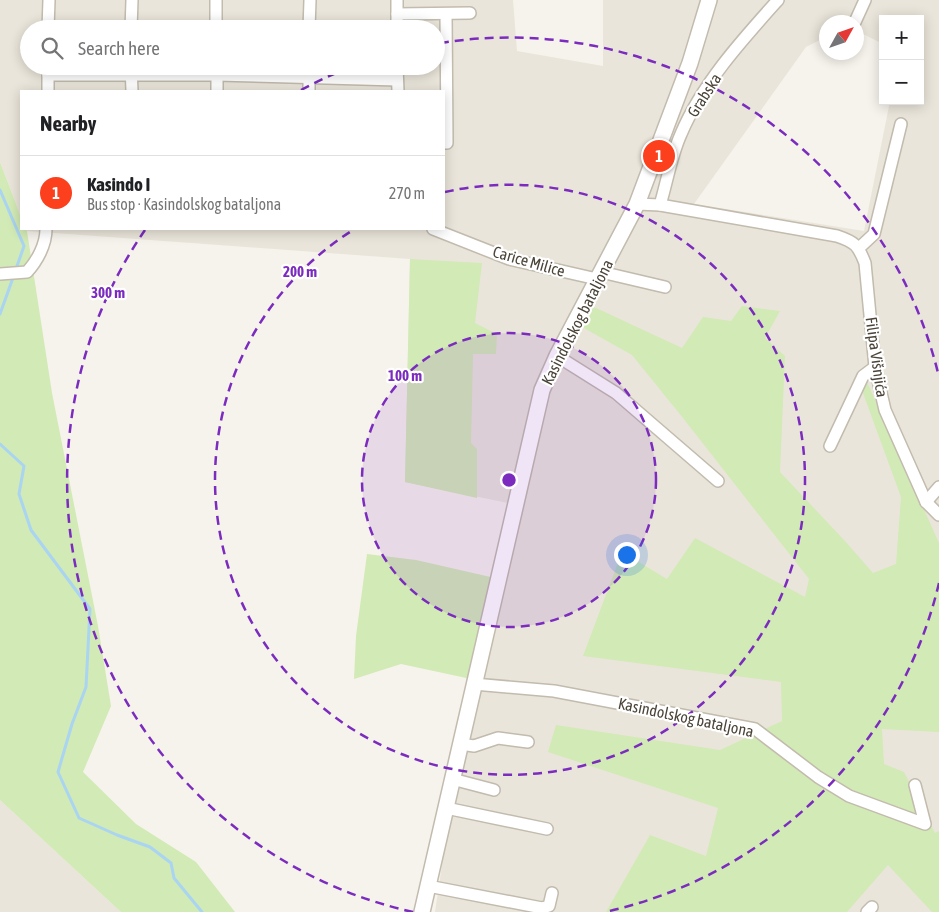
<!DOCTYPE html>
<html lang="en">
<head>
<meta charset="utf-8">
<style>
	:root { --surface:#fff; --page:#f2f2f2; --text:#202124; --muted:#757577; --line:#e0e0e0; --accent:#fc3f1d }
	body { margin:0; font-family:"Asap Condensed",sans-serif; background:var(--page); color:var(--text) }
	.controls { position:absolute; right:15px; top:15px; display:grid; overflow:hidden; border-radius:0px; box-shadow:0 2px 12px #0003 }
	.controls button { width:45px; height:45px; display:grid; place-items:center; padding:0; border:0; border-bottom:1px solid var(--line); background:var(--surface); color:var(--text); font:25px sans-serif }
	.compass { position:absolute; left:819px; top:15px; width:45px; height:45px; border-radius:50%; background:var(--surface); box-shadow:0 2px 12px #0003; rotate:50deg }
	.you { position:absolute; left:626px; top:554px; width:18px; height:18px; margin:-12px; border:4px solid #fff; border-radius:50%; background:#1a73e8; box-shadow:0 0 0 8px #1a73e833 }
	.badge { display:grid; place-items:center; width:32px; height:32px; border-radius:50%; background:var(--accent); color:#fff; font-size:16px; font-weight:700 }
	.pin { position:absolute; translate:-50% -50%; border:2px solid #fff; box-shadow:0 1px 5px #0006 }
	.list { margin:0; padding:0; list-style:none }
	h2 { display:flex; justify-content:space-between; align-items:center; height:65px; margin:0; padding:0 20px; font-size:21px }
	h2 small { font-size:16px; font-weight:400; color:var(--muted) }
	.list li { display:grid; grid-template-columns:32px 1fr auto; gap:15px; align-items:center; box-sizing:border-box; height:75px; padding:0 20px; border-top:1px solid var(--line) }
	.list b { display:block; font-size:19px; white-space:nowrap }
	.list p { margin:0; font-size:16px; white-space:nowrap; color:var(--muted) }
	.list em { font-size:16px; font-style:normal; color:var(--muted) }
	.icon { flex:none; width:28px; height:28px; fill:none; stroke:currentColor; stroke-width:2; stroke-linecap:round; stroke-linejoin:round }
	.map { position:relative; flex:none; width:939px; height:912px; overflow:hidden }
	.search { position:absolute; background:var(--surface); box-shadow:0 2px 12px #0003; left:20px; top:20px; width:425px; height:55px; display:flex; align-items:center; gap:12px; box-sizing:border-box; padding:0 18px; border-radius:28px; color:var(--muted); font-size:19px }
	.panel { position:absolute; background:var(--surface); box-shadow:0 2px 12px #0003; left:20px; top:90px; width:425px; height:140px; border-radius:0px }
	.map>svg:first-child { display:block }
</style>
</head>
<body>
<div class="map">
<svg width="939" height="912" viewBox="0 0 939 912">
	<rect width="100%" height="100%" fill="#f6f3ec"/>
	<g fill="#eae5da" fill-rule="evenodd">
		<path d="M0,0H513L517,51L603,66V0H939V912H435L460,744L495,578L508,503L405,482L410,259L27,231L26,229H444V91H21V217L0,162ZM883,19H920V101H890L864,231L694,204L806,47L826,37V22H856L857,31L883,44ZM29,29H436V66H29Z"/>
		<path d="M0,800L121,912H0Z"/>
	</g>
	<g fill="#d2eab5">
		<path d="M0,162L21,217V229H26L27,231L52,393L98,626L111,706L83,772L136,824L196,862L235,912H121L0,800Z"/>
		<path d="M410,259L482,263L475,323L497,334L496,354H473L471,443L477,449V498L405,482Z"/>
		<path d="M742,306L780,311L765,338L785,356L780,472L845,541L873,573L896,564L901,497L860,385L867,382L939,543V732L882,729L884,764L904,772L935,833L939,831V912H932L888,865L847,912H606L650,835L706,856L718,808L548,752L556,725L720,750L782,721L781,682L583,656L622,552L667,579L695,538L805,597L809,579L683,418L632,355L582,327L594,307L682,348L703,317L731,321Z"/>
		<path d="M367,554L416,560L495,578L471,679L401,664L354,679L356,636Z"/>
	</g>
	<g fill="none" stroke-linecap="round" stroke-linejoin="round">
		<g stroke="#a9d4f2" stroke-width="3">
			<path d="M0,190L24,246L16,269"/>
			<path d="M0,314L14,275"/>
			<path d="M0,444L24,466L19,494L31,530L90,609L86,687L72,724L58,772L79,818L117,835L150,847L171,863L174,878L202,912"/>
		</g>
		<g stroke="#c2bbae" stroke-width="14">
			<g id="minor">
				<path d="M397,0V29"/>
				<path d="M397,14L470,13"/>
				<path d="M855,22L865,0"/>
				<path d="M48,29L49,0"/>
				<path d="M131,29L132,0"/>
				<path d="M216,29V0"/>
				<path d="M309,29L310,0"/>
				<path d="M131,66L132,91"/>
				<path d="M217,66V91"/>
				<path d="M309,66V91"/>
				<path d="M397,66L398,91"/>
				<path d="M48,75H217L397,80"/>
				<path d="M48,91V66"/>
				<path d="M444,143H447L446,14"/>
				<path d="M637,204L660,205L837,236C855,242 858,245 865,263L875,367L885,410L926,502L939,515"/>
				<path d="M660,205C667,182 671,156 681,134C702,84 742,40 778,0"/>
				<path d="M433,229L509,259L597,279"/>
				<path d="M859,248L874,234L901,124"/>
				<path d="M601,272L665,287"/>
				<path d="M0,274L27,272C37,261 46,245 46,229"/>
				<path d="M557,356L616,393L718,481"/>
				<path d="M830,446L863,376L875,367"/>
				<path d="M926,502L939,487"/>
				<path d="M474,684L554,691L755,729L818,777L849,796L925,824L915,785"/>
				<path d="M460,744L474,746L498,738L528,742"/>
				<path d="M452,779L494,790"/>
				<path d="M446,808L547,829"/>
				<path d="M428,886L542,908L549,906L552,893"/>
				<path d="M867,912L872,907"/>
			</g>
		</g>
		<g stroke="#c2bbae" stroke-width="18">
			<path id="tertiary" d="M422,912L542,390L557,356L637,204L690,63L709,0"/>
		</g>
		<use href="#minor" stroke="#fff" stroke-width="11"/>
		<use href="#tertiary" stroke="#fff" stroke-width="15"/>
	</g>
	<circle cx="509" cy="480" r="147" fill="#7b2cbf" fill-opacity=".12"/>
	<g fill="none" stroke="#7b2cbf" stroke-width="2.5" stroke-dasharray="9 6">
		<circle cx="509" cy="480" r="147"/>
		<path d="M445 192A295 295 0 1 1 353 230"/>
		<path d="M939 583A442 442 0 0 1 605 912M413 912A442 442 0 0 1 145 230M301 90A442 442 0 0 1 351 67M440 43A442 442 0 0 1 939 377"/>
	</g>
	<g text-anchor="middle" stroke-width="4.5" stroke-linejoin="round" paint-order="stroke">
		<g font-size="16" fill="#4b4439" stroke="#fff">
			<text transform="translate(704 95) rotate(-57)" y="6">Grabska</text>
			<text transform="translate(529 261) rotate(16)" y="6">Carice Milice</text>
			<text transform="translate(577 322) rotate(-63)" y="6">Kasindolskog bataljona</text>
			<text transform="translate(877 357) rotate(82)" y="6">Filipa Višnjića</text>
			<text transform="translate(686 717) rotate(12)" y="6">Kasindolskog bataljona</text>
		</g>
	</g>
	<circle cx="509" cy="480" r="8" fill="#7b2cbf" stroke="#fff" stroke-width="2.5"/>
	<g font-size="15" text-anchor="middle" font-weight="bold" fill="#7b2cbf" stroke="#fff" stroke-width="4.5" stroke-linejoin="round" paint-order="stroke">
		<text x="300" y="277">200 m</text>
		<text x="108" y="298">300 m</text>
		<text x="405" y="381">100 m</text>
	</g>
</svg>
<div class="controls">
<button>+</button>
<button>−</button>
</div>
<svg class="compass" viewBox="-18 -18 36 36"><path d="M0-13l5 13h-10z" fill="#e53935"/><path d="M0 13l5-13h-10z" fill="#757577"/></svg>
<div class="you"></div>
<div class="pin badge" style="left:659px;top:156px">1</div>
<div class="search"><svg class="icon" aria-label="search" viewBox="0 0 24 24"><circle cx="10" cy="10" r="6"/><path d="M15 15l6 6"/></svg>Search here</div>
<section class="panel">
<h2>Nearby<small></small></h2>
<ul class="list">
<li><span class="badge">1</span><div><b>Kasindo I</b><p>Bus stop · Kasindolskog bataljona</p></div><em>270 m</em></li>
</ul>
</section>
</div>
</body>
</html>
